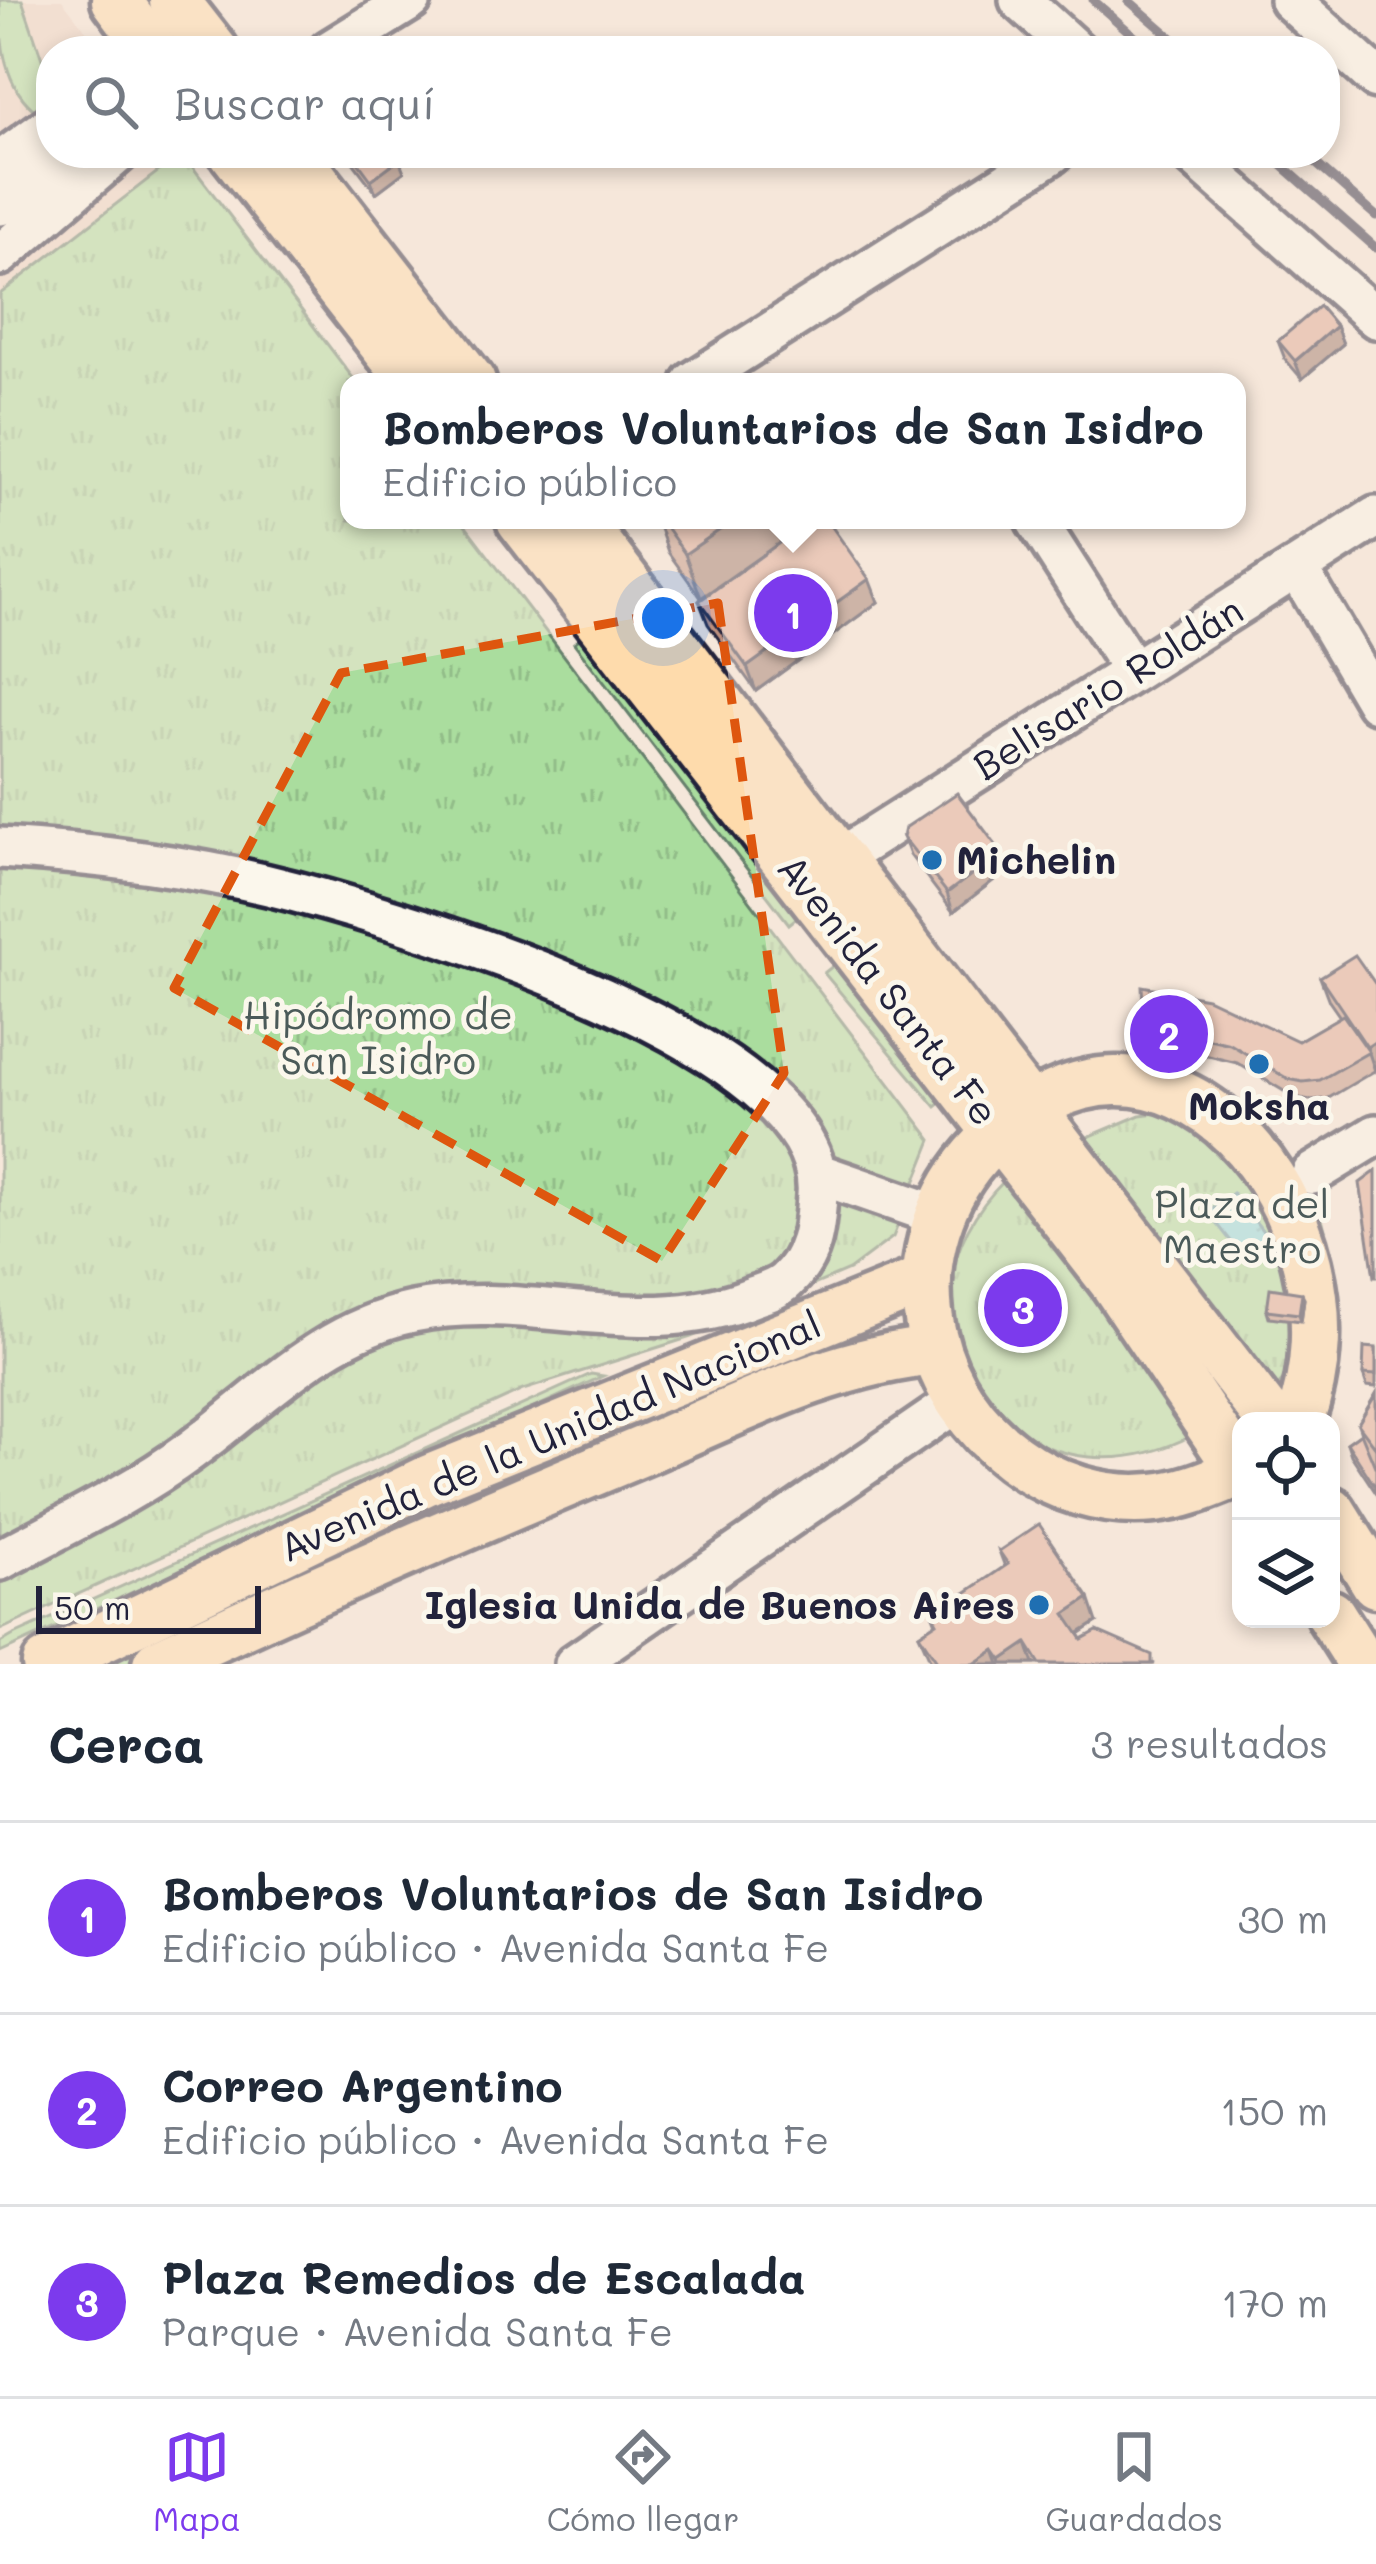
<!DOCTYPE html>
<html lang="es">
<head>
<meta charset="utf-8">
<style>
	:root { --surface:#fff; --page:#f2f2f3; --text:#1f2937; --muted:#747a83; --line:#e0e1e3; --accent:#7c3aed }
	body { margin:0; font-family:Mali,sans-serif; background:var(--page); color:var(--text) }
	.controls { position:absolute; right:36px; bottom:36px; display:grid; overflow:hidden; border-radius:24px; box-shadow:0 6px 18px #0003 }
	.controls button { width:108px; height:108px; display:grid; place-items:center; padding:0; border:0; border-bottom:3px solid var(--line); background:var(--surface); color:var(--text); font:60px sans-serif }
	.scale { position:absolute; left:36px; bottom:30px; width:225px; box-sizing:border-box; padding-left:12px; border:6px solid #22223b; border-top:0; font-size:33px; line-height:42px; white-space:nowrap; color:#22223b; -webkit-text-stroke:9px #fbf7ec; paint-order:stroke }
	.you { position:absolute; left:663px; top:618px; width:42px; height:42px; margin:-30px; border:9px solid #fff; border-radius:50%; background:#1a73e8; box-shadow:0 0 0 18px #1a73e833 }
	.badge { display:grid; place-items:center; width:78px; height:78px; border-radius:50%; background:var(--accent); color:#fff; font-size:39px; font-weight:700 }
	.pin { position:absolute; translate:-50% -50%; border:6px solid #fff; box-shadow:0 3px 12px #0006 }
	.popup { position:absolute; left:340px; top:373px; width:906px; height:156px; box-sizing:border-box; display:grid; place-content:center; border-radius:24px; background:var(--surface); filter:drop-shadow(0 3px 9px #0005); font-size:39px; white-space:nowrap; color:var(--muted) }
	.popup b { font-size:45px; color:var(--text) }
	.popup::after { content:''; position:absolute; left:50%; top:100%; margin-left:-24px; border:24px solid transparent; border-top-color:var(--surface) }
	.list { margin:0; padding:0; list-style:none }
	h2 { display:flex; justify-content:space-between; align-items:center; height:156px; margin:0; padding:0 48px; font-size:51px }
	h2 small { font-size:39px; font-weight:400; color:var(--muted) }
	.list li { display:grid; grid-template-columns:78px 1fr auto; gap:36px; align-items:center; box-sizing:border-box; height:192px; padding:0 48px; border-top:3px solid var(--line) }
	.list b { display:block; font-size:45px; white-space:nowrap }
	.list p { margin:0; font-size:39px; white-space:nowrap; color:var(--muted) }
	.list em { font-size:39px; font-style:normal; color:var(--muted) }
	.icon { flex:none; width:66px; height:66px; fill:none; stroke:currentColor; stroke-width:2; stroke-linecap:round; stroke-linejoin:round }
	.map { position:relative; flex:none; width:1376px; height:1664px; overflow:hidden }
	.search { position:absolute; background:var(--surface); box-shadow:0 6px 18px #0003; left:36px; right:36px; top:36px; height:132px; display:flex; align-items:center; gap:30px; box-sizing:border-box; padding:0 42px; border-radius:48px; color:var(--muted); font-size:45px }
	.sheet { height:732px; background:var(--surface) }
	nav { display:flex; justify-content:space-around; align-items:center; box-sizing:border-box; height:168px; border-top:3px solid var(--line); background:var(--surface); font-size:33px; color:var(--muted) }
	nav a { display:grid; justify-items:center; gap:6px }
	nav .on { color:var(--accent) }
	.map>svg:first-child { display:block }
</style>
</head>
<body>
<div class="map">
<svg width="1376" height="1664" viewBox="0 0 1376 1664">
	<defs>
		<pattern id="park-tufts" width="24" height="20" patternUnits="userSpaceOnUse" patternTransform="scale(3)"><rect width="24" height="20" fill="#aadd9e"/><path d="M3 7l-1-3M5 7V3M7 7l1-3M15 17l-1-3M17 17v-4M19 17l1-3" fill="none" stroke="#92bd89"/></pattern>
		<pattern id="water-ripples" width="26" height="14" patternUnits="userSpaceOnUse" patternTransform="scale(3)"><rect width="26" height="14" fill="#8adbe2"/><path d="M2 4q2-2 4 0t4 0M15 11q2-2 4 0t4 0" fill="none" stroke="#77bcc3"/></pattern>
	</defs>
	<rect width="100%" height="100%" fill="#f5e7da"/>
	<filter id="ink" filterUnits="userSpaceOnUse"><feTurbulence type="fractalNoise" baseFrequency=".00833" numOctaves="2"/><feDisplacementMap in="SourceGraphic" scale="24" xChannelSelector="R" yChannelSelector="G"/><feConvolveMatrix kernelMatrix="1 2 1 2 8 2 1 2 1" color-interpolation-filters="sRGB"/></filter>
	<g filter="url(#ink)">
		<path fill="#eed4c5" d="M0,0H62L102,51H51V153H181L0,294Z"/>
		<g fill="#aadd9e" stroke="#66806c" stroke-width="3">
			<path d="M0,0H22L45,68H51V104L38,113C3,87 0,42 0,0Z"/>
			<path d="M584,635L799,916L789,924L574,643Z"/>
			<path d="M834,965L946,1099L936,1107L824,973Z"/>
			<path d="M793,1353L801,1367L135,1664H87L448,1495Z"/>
			<path d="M591,1374L603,1376L0,1653V1643L12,1636Z"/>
		</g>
		<g fill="url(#park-tufts)" stroke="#66806c" stroke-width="3">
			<path d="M182,153L356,382H349V520H461L932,1140L893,1237L849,1270L691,1337L523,1390L0,1630V294Z"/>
			<path d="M1173,1111C1202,1120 1244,1126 1268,1144C1354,1205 1341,1325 1272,1392L1081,1140L1140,1115Z"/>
			<path d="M1005,1180L1193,1435C1014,1527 865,1319 1005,1180Z"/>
		</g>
		<path fill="url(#water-ripples)" stroke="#60919f" stroke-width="3" d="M1233,1193L1273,1244L1248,1263L1208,1212Z"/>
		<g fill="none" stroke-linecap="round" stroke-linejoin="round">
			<g stroke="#22223b" stroke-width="48">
				<g id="minor">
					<path d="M1020,0L1076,51"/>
					<path d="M1290,0L1376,78"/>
					<path d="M329,51L411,0"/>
					<path d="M1190,153L1376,318"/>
					<path d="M0,162L51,125"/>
					<path d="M0,205L65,153"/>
					<path d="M0,255L118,153"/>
					<path d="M693,382L1053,153"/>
					<path d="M1036,520L1133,671"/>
					<path d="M1298,569L1376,702"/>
					<path d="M0,848C97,854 197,866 292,891C410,922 829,1044 817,1195C815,1228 813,1256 786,1281C778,1289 763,1293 752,1297C643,1342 526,1288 413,1312C322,1331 262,1398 190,1451C132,1494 63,1526 0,1560"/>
					<path d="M840,858L1376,517"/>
					<path d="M819,1174L940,1216"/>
					<path d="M1312,1174L1376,1135"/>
					<path d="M575,1664L958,1401"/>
				</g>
			</g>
			<g stroke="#22223b" stroke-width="57">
				<g id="major">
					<path d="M116,0L154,51"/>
					<path d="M174,0L214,51"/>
					<path d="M234,153L413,382"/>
					<path d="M293,153L471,382"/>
					<path d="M521,520L1114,1282L1241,1471"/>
					<path d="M578,520L1271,1421"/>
					<path d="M1241,1471C1212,1483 1186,1495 1154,1498C1052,1508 955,1434 932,1335C917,1273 934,1204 976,1156C1161,948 1376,1218 1299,1421"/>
					<path d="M1331,1511L1376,1583"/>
					<path d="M1331,1615L1362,1664"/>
					<path d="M47,1664L430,1479L927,1279"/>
					<path d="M157,1664C317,1588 479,1519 642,1451C736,1411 833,1360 936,1351"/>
				</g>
			</g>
			<use href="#minor" stroke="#fbf7ec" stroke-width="39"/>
			<use href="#major" stroke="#fedbac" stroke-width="48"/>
			<g stroke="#22223b" stroke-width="9">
				<path d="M1093,0L1151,51"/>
				<path d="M1128,0L1187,51"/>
				<path d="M1268,153L1376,248"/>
				<path d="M1304,153L1376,216"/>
			</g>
		</g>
		<g fill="#be907e" stroke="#22223b" stroke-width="3">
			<path d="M350,153H395L404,172L376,193L352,161Z"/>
			<path d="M1336,326L1343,344L1302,379L1285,359L1278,341Z"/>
			<path d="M657,520H827L878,602L756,691L708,624L699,601L701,598L668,552Z"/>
			<path d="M903,837L1001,852L1007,870L953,912L910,855Z"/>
			<path d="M1320,977L1376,985V1070L1327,1099L1310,1100L1294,1097L1237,1063L1151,1042L1144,1023L1298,1041L1340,1017L1329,1001Z"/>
			<path d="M1302,1293L1304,1299L1301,1321L1269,1317L1267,1310Z"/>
			<path d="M1376,1348V1387L1367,1386L1363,1374Z"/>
			<path d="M1376,1394V1493L1351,1455L1347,1443L1361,1433L1358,1424Z"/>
			<path d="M999,1551L1097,1622L1079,1634L1082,1639L1155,1664H932L919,1634L936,1623L933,1615L1005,1567Z"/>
		</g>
		<g fill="#9b7567" stroke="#22223b" stroke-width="3">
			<path d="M399,159L404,172L376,193L371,180Z"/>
			<path d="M1336,326L1343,344L1302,379L1295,361Z"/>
			<path d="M734,520H812L701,598L685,554Z"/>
			<path d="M869,579L878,602L756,691L747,667Z"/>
			<path d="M1001,852L1007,870L953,912L947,893Z"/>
			<path d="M1376,1041V1070L1375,1071L1367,1047Z"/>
			<path d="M1302,1293L1304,1299L1301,1321L1299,1314Z"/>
			<path d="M1089,1598L1097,1622L1073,1637L1065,1614Z"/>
			<path d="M1027,1643L1034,1664H1003L1002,1660Z"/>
			<path d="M995,1650L1000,1664H974Z"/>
		</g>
		<g fill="#dda793" stroke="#22223b" stroke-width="3">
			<path d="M351,153H395L399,159L371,180Z"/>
			<path d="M1319,306L1336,326L1295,361L1278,341Z"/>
			<path d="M661,520H734L685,554Z"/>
			<path d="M811,520H827L869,579L747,667L699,601Z"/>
			<path d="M957,793L1001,852L947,893L903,837L905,828Z"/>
			<path d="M1355,955L1376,985V1041L1367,1047L1320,977Z"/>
			<path d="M1142,986L1207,998L1298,1041L1343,1015L1369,1052L1320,1080L1303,1082L1288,1079L1230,1044L1144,1023Z"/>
			<path d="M1376,1171V1277H1374L1360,1183Z"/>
			<path d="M1270,1288L1302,1293L1299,1314L1267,1310Z"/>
			<path d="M1364,1347L1376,1348V1375L1363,1374Z"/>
			<path d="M1376,1394V1448L1358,1424Z"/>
			<path d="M1361,1433L1376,1469V1488L1347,1443Z"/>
			<path d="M1039,1524L1089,1598L1065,1614L1082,1639L1097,1631L1152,1655V1664H1040L1027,1643L1002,1660L995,1650L974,1664H939L919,1634L937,1622L933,1615L1008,1564L999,1551Z"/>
		</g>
	</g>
	<path d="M0 0H1376V1664H0ZM718,603L784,1073L662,1261L174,988L341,673Z" fill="#f5e7da" fill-opacity=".55" fill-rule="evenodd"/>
	<path fill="none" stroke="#de560e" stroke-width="9" stroke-dasharray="24 15" stroke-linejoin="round" d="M718,603L784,1073L662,1261L174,988L341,673Z"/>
	<g fill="#1f6fb2" stroke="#fbf7ec" stroke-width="4.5">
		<circle cx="932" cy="860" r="12"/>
		<circle cx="1259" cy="1064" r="12"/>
		<circle cx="1039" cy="1605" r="12"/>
	</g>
	<g text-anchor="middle" stroke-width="10" stroke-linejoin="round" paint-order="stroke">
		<g font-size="39" fill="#22223b" stroke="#fbf7ec">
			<text transform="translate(1108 688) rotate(-32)" y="14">Belisario Roldán</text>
			<text transform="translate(888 990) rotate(52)" y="14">Avenida Santa Fe</text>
			<text transform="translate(550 1436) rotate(-23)" y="14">Avenida de la Unidad Nacional</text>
		</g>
		<g font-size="39" font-weight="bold" fill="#22223b" stroke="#fbf7ec" text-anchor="start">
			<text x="956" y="874">Michelin</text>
			<text x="1259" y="1120" text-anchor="middle">Moksha</text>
			<text x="1015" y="1619" text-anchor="end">Iglesia Unida de Buenos Aires</text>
		</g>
		<g font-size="39" fill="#4b5a59" stroke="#fbf7ec">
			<text x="378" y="1029">Hipódromo de<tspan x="378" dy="45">San Isidro</tspan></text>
			<text x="1242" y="1218">Plaza del<tspan x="1242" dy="45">Maestro</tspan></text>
		</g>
	</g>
</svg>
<div class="controls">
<button><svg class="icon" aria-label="locate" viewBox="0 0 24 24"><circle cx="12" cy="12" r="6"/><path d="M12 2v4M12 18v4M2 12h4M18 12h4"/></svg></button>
<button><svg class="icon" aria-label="layers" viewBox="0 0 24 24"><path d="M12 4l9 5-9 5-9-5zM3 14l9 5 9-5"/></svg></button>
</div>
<div class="scale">50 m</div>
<div class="you"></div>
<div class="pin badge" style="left:793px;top:613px">1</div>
<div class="popup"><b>Bomberos Voluntarios de San Isidro</b>Edificio público</div>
<div class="pin badge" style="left:1169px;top:1034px">2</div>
<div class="pin badge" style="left:1023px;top:1308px">3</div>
<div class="search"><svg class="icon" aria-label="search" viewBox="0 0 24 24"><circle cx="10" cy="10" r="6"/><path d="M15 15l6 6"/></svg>Buscar aquí</div>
</div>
<section class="sheet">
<h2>Cerca<small>3 resultados</small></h2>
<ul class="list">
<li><span class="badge">1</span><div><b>Bomberos Voluntarios de San Isidro</b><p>Edificio público · Avenida Santa Fe</p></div><em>30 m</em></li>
<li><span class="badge">2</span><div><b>Correo Argentino</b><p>Edificio público · Avenida Santa Fe</p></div><em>150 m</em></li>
<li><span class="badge">3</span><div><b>Plaza Remedios de Escalada</b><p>Parque · Avenida Santa Fe</p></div><em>170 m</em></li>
</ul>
</section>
<nav>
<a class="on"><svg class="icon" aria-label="map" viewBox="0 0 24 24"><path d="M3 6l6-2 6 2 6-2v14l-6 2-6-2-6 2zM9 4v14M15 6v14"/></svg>Mapa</a>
<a><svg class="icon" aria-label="directions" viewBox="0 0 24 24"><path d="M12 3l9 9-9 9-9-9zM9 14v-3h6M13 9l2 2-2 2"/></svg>Cómo llegar</a>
<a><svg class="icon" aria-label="saved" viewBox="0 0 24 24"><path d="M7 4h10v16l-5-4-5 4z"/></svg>Guardados</a>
</nav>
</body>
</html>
